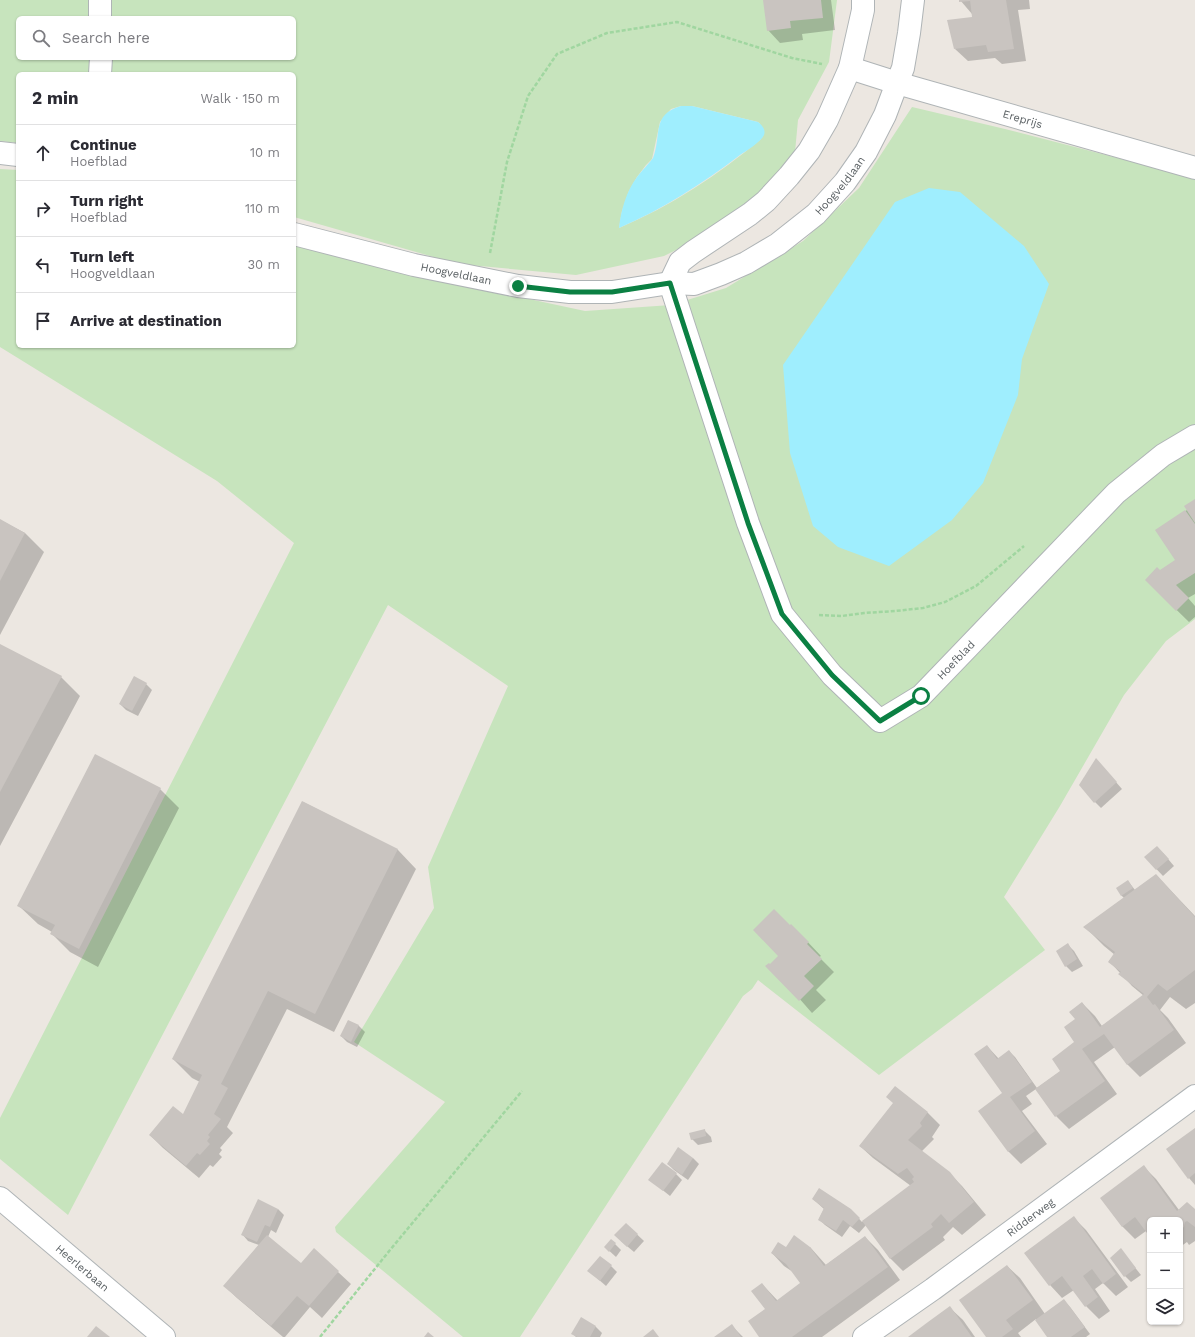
<!DOCTYPE html>
<html lang="en">
<head>
<meta charset="utf-8">
<style>
	:root { --surface:#fff; --page:#f2f2f3; --text:#2b2b33; --muted:#7c7c81; --line:#e1e1e2 }
	body { margin:0; font-family:"Work Sans",sans-serif; background:var(--page); color:var(--text) }
	.controls { position:absolute; right:12px; bottom:12px; display:grid; overflow:hidden; border-radius:6px; box-shadow:0 1px 3px #0004 }
	.controls button { width:36px; height:36px; display:grid; place-items:center; padding:0; border:0; border-bottom:1px solid var(--line); background:var(--surface); color:var(--text); font:20px sans-serif }
	.stop { position:absolute; width:12px; height:12px; margin:-9px; border:3px solid #0b8043; border-radius:50%; background:#fff }
	.stop.end { background:#0b8043; border-color:#fff; box-shadow:0 1px 4px #0008 }
	.list { margin:0; padding:0; list-style:none }
	h2 { display:flex; justify-content:space-between; align-items:center; height:52px; margin:0; padding:0 16px; font-size:17px }
	h2 small { font-size:13px; font-weight:400; color:var(--muted) }
	.list li { display:grid; grid-template-columns:26px 1fr auto; gap:12px; align-items:center; box-sizing:border-box; height:56px; padding:0 16px; border-top:1px solid var(--line) }
	.list b { display:block; font-size:15px; white-space:nowrap }
	.list p { margin:0; font-size:13px; white-space:nowrap; color:var(--muted) }
	.list em { font-size:13px; font-style:normal; color:var(--muted) }
	.icon { flex:none; width:22px; height:22px; fill:none; stroke:currentColor; stroke-width:2; stroke-linecap:round; stroke-linejoin:round }
	.map { position:relative; flex:none; width:1195px; height:1337px; overflow:hidden }
	.search { position:absolute; background:var(--surface); box-shadow:0 1px 3px #0004; left:16px; top:16px; width:280px; height:44px; display:flex; align-items:center; gap:10px; box-sizing:border-box; padding:0 14px; border-radius:6px; color:var(--muted); font-size:15px }
	.panel { position:absolute; background:var(--surface); box-shadow:0 1px 3px #0004; left:16px; top:72px; width:280px; height:276px; border-radius:6px }
	.map>svg:first-child { display:block }
</style>
</head>
<body>
<div class="map">
<svg width="1195" height="1337" viewBox="0 0 1195 1337">
	<rect width="100%" height="100%" fill="#ece7e1"/>
	<g fill="#c7e4bd" fill-rule="evenodd">
		<path d="M0,0H837L829,62L798,120L795,152L761,191L725,221L698,239L664,256L576,275L458,264L294,217V74H18V143L0,141ZM18,18H294V58H18ZM681,106H692L758,122L760,124L761,139C718,175 671,206 619,228L622,211L629,191L637,177L646,165L652,159L660,122L671,109Z"/>
		<path d="M912,107L1005,129L1195,178V619L1166,641L1124,695L1060,806L1004,897L1045,950L879,1075L758,980L752,989L743,996L520,1337H463L336,1232L335,1227L445,1102L354,1042L434,908L428,867L508,686L388,605L68,1215L0,1159V1118L294,543L217,481L0,347V169L18,170V346H294V245L357,262L585,311L671,305L726,288L803,241L859,188Z"/>
	</g>
	<g fill="#9feefe">
		<path d="M681,106H692L758,122C762,125 766,130 764,135C761,142 746,151 740,155C702,184 663,209 619,228C621,210 626,192 637,177C640,173 651,161 653,158C662,136 651,114 681,106Z"/>
		<path d="M929,188L960,192L1024,246L1049,284L1022,359L1018,395L983,483L952,520L889,566L838,547L813,526L790,453L783,365L895,202Z"/>
	</g>
	<g fill="#0003">
		<path d="M764,0H831L835,30L802,34L803,40L780,43L768,30Z"/>
		<path d="M960,0H1029L1030,9L1018,10L1026,61L1002,64L995,58L968,61L955,49L973,18L972,14Z"/>
		<path d="M1195,500V594L1188,598L1195,606V617L1189,622L1146,580L1177,560L1157,530L1187,510Z"/>
		<path d="M0,520L25,533L44,552L0,635Z"/>
		<path d="M0,645L61,677L80,696L0,846Z"/>
		<path d="M146,684L152,690L138,716L126,710L120,704Z"/>
		<path d="M1102,766L1122,789L1101,808L1095,802Z"/>
		<path d="M160,789L179,808L98,967L70,952L51,933L52,932L38,924L19,906Z"/>
		<path d="M303,802L398,850L416,869L334,1032L287,1009L227,1127L233,1133L220,1148L222,1150L219,1154L222,1157L213,1167L210,1165L199,1178L163,1148L150,1135L183,1116L200,1082L192,1078L173,1059Z"/>
		<path d="M1163,853L1174,866L1163,876L1145,857Z"/>
		<path d="M1156,875L1195,916V1003L1186,1009L1170,997L1160,1010L1168,1018L1186,1043L1140,1077L1127,1064L1115,1047L1094,1062L1117,1094L1069,1129L1056,1116L1036,1089L1026,1096L1032,1104L1022,1111L1047,1144L1021,1164L1008,1151L1003,1094L987,1046L999,1059L1009,1051L1015,1057L1037,1088L1061,1071L1076,1042L1077,1019L1082,1003L1095,1016L1102,1026L1144,996L1132,986L1109,961L1115,955L1104,946L1085,927L1124,898L1121,895L1128,881L1135,890Z"/>
		<path d="M804,938L821,956L819,957L834,972L816,990L826,1000L812,1013L770,965L780,956Z"/>
		<path d="M1068,945L1074,951L1083,966L1072,972L1066,966L1057,951Z"/>
		<path d="M348,1021L359,1026L365,1032L357,1047L347,1042L341,1036Z"/>
		<path d="M895,1088L928,1113L940,1125L932,1137L934,1139L921,1152L949,1173L962,1186L986,1215L962,1235L953,1227L943,1237L945,1240L903,1271L890,1258L866,1225L859,1233L850,1226L842,1237L825,1225L819,1219L824,1209L813,1199L850,1209L862,1222L911,1186L873,1158L860,1146L894,1103Z"/>
		<path d="M1195,1129V1185L1189,1178Z"/>
		<path d="M704,1130L711,1137L712,1142L698,1145L692,1139Z"/>
		<path d="M693,1158L699,1164L688,1180L674,1170L668,1164Z"/>
		<path d="M1144,1167L1156,1179L1179,1210H1195V1241L1189,1245L1187,1242L1180,1247V1220H1150V1236L1146,1231L1135,1239L1122,1226Z"/>
		<path d="M676,1174L682,1180L670,1196L650,1180Z"/>
		<path d="M278,1209L284,1215L276,1233L271,1230L268,1237L301,1265L338,1272L351,1284L322,1318L310,1307L285,1337H283L237,1298L225,1286L259,1245L248,1241L242,1234Z"/>
		<path d="M1074,1218L1086,1230L1128,1287L1116,1296L1103,1283L1095,1289L1110,1311L1099,1319L1086,1306L1074,1290L1062,1298L1050,1285Z"/>
		<path d="M626,1224L644,1241L634,1252L621,1241Z"/>
		<path d="M865,1237L878,1250L900,1280L822,1337H760L766,1309L762,1284L778,1301L801,1283L793,1272L784,1266L772,1253L786,1248L810,1247L826,1265Z"/>
		<path d="M615,1244L621,1250L616,1257L605,1247Z"/>
		<path d="M1121,1250L1141,1275L1131,1282L1125,1276Z"/>
		<path d="M611,1266L617,1272L606,1286L589,1271Z"/>
		<path d="M1007,1266L1020,1278L1045,1314L1064,1301L1070,1307L1090,1334L1086,1337H1049L1036,1319L1018,1333L1021,1337H987Z"/>
		<path d="M950,1308L963,1320L975,1337H909Z"/>
		<path d="M581,1319L596,1327L602,1333L600,1337H576L573,1334Z"/>
		<path d="M732,1326L743,1337H716Z"/>
	</g>
	<g fill="#c9c4c0">
		<path d="M763,0H821L823,18L790,21L791,28L767,31Z"/>
		<path d="M959,0H970V1L959,2Z"/>
		<path d="M970,0H1006L1014,49L988,52L986,45L954,49L947,20L972,17Z"/>
		<path d="M1195,499V523L1184,506Z"/>
		<path d="M1185,510L1195,524V573L1176,585L1189,598L1176,611L1145,580L1157,567L1160,570L1175,560L1155,530Z"/>
		<path d="M0,519L25,533L0,581Z"/>
		<path d="M0,644L62,676L0,792Z"/>
		<path d="M134,676L147,683L132,711L119,704Z"/>
		<path d="M95,754L161,788L79,949L50,934L55,925L17,906Z"/>
		<path d="M1096,758L1117,782L1094,803L1079,785Z"/>
		<path d="M302,801L398,849L315,1014L268,991L221,1084L228,1088L214,1114L221,1119L208,1135L210,1137L207,1141L210,1144L200,1155L197,1153L186,1166L149,1135L173,1106L183,1114L202,1075L172,1059Z"/>
		<path d="M1157,846L1169,859L1156,870L1144,857Z"/>
		<path d="M1156,874L1195,917V970L1167,991L1158,984L1147,997L1153,1005L1155,1004L1174,1030L1127,1065L1104,1034L1082,1049L1105,1081L1055,1117L1035,1089L1060,1071L1052,1059L1074,1042L1064,1027L1075,1019L1069,1012L1082,1002L1100,1027L1144,994L1118,974L1121,972L1108,962L1115,952L1083,927Z"/>
		<path d="M1128,880L1133,888L1121,896L1116,888Z"/>
		<path d="M774,909L790,925L791,924L809,942L807,944L822,959L804,976L814,986L799,1001L765,966L769,963L770,964L778,956L753,930Z"/>
		<path d="M1068,943L1077,959L1065,967L1056,951Z"/>
		<path d="M348,1020L359,1025L351,1042L340,1036Z"/>
		<path d="M987,1045L997,1059L1009,1050L1032,1082L1010,1097L1035,1131L1008,1152L978,1111L1002,1093L974,1054Z"/>
		<path d="M895,1086L928,1112L920,1123L922,1126L908,1140L950,1172L974,1202L949,1223L941,1214L931,1224L933,1227L890,1259L862,1221L914,1182L912,1179L914,1177L907,1168L898,1174L859,1146L893,1103L886,1097Z"/>
		<path d="M1195,1128V1173L1188,1179L1166,1149Z"/>
		<path d="M705,1129L706,1136L691,1140L689,1133Z"/>
		<path d="M678,1147L693,1158L682,1175L667,1164Z"/>
		<path d="M662,1162L677,1173L663,1191L648,1180Z"/>
		<path d="M1144,1165L1177,1211L1187,1202L1195,1209V1227L1187,1221L1185,1222L1184,1227L1180,1230V1220H1150V1237L1135,1217L1122,1227L1100,1198Z"/>
		<path d="M819,1188L851,1209L860,1218L852,1227L843,1220L836,1231L818,1220L824,1208L812,1199Z"/>
		<path d="M258,1199L278,1209L270,1227L265,1225L257,1242L241,1235Z"/>
		<path d="M1074,1216L1116,1274L1103,1284L1092,1269L1083,1276L1098,1297L1085,1307L1062,1276L1049,1286L1024,1253Z"/>
		<path d="M626,1223L638,1234L627,1247L614,1235Z"/>
		<path d="M267,1235L301,1263L314,1248L339,1271L309,1306L297,1296L271,1326L223,1286Z"/>
		<path d="M794,1235L810,1247L824,1266L865,1236L888,1267L792,1337H759L748,1321L765,1309L751,1291L762,1283L776,1301L800,1283L786,1264L771,1253L778,1242L786,1247Z"/>
		<path d="M611,1239L616,1243L609,1252L604,1247Z"/>
		<path d="M1121,1248L1136,1268L1124,1277L1110,1258Z"/>
		<path d="M600,1256L612,1265L600,1281L587,1271Z"/>
		<path d="M1007,1265L1033,1300L1006,1320L1013,1329L1002,1337H986L959,1300Z"/>
		<path d="M1064,1299L1085,1327L1071,1337H1047L1035,1320Z"/>
		<path d="M950,1306L972,1337H908L928,1322Z"/>
		<path d="M581,1317L596,1326L590,1337H577L571,1334Z"/>
		<path d="M732,1324L741,1337H714Z"/>
		<path d="M96,1326L110,1337H87Z"/>
		<path d="M653,1329L659,1337H643Z"/>
		<path d="M428,1332L434,1337H424Z"/>
	</g>
	<g fill="none" stroke-linecap="round" stroke-linejoin="round">
		<g stroke="#afb4b6" stroke-width="24">
			<g id="minor">
				<path d="M100,0V18"/>
				<path id="s1" d="M850,68L897,83L1195,168"/>
				<path d="M100,74L101,58"/>
				<path d="M0,153L18,155"/>
				<path id="s2" d="M294,234L414,265L518,286L570,292H612L670,283L694,284L721,274L746,263L778,244L816,214L845,182L866,152L885,115L897,83L903,68L909,33L913,0"/>
				<path id="s3" d="M670,283L748,523L782,614L832,675L880,721L921,696L1116,493L1163,455L1195,436"/>
				<path d="M670,283L680,262L693,252L750,214L766,201L789,176L809,151L827,120L850,68L863,10V0"/>
				<path id="s4" d="M864,1337L933,1289L1195,1096"/>
			</g>
		</g>
		<g stroke="#afb4b6" stroke-width="24">
			<g id="tertiary">
				<path id="s5" d="M0,1198L164,1337"/>
			</g>
		</g>
		<g stroke="#a0d6a0" stroke-width="2.5" stroke-dasharray="4 2" stroke-linecap="butt">
			<path d="M490,253L507,162L528,96L557,54L607,33L677,22L792,58L822,64"/>
			<path d="M819,615L842,616L864,613L895,611L923,608L945,602L976,586L1024,546"/>
			<path d="M320,1337L390,1250L522,1091"/>
		</g>
		<use href="#minor" stroke="#fff" stroke-width="22"/>
		<use href="#tertiary" stroke="#fff" stroke-width="22"/>
	</g>
	<g fill="none" stroke-linecap="round" stroke-linejoin="round">
		<path stroke="#0b8043" stroke-width="5" d="M518,286L570,292H612L670,283L748,523L782,614L832,675L880,721L921,696"/>
	</g>
	<g text-anchor="middle" stroke-width="3" stroke-linejoin="round" paint-order="stroke">
		<g font-size="11" fill="#595f62" stroke="#fff">
			<text dy="4" stroke="none"><textPath href="#s1" startOffset="180">Ereprijs</textPath></text>
			<text dy="4" stroke="none"><textPath href="#s2" startOffset="586">Hoogveldlaan</textPath></text>
			<text dy="4" stroke="none"><textPath href="#s2" startOffset="167">Hoogveldlaan</textPath></text>
			<text dy="4" stroke="none"><textPath href="#s3" startOffset="593">Hoefblad</textPath></text>
			<text dy="4" stroke="none"><textPath href="#s4" startOffset="205">Ridderweg</textPath></text>
			<text dy="4" stroke="none"><textPath href="#s5" startOffset="108">Heerlerbaan</textPath></text>
		</g>
	</g>
</svg>
<div class="controls">
<button>+</button>
<button>−</button>
<button><svg class="icon" aria-label="layers" viewBox="0 0 24 24"><path d="M12 4l9 5-9 5-9-5zM3 14l9 5 9-5"/></svg></button>
</div>
<div class="stop" style="left:921px;top:696px"></div>
<div class="stop end" style="left:518px;top:286px"></div>
<div class="search"><svg class="icon" aria-label="search" viewBox="0 0 24 24"><circle cx="10" cy="10" r="6"/><path d="M15 15l6 6"/></svg>Search here</div>
<section class="panel">
<h2>2 min<small>Walk · 150 m</small></h2>
<ul class="list">
<li><svg class="icon" aria-label="ahead" viewBox="0 0 24 24"><path d="M12 20V5M6 11l6-6 6 6"/></svg><div><b>Continue</b><p>Hoefblad</p></div><em>10 m</em></li>
<li><svg class="icon" aria-label="right" viewBox="0 0 24 24"><path d="M7 20v-9h11M14 6l5 5-5 5"/></svg><div><b>Turn right</b><p>Hoefblad</p></div><em>110 m</em></li>
<li><svg class="icon" aria-label="left" viewBox="0 0 24 24"><path d="M17 20v-9H6M10 6l-5 5 5 5"/></svg><div><b>Turn left</b><p>Hoogveldlaan</p></div><em>30 m</em></li>
<li><svg class="icon" aria-label="arrive" viewBox="0 0 24 24"><path d="M6 21V4h12l-3 4 3 4H6"/></svg><div><b>Arrive at destination</b></div></li>
</ul>
</section>
</div>
</body>
</html>
